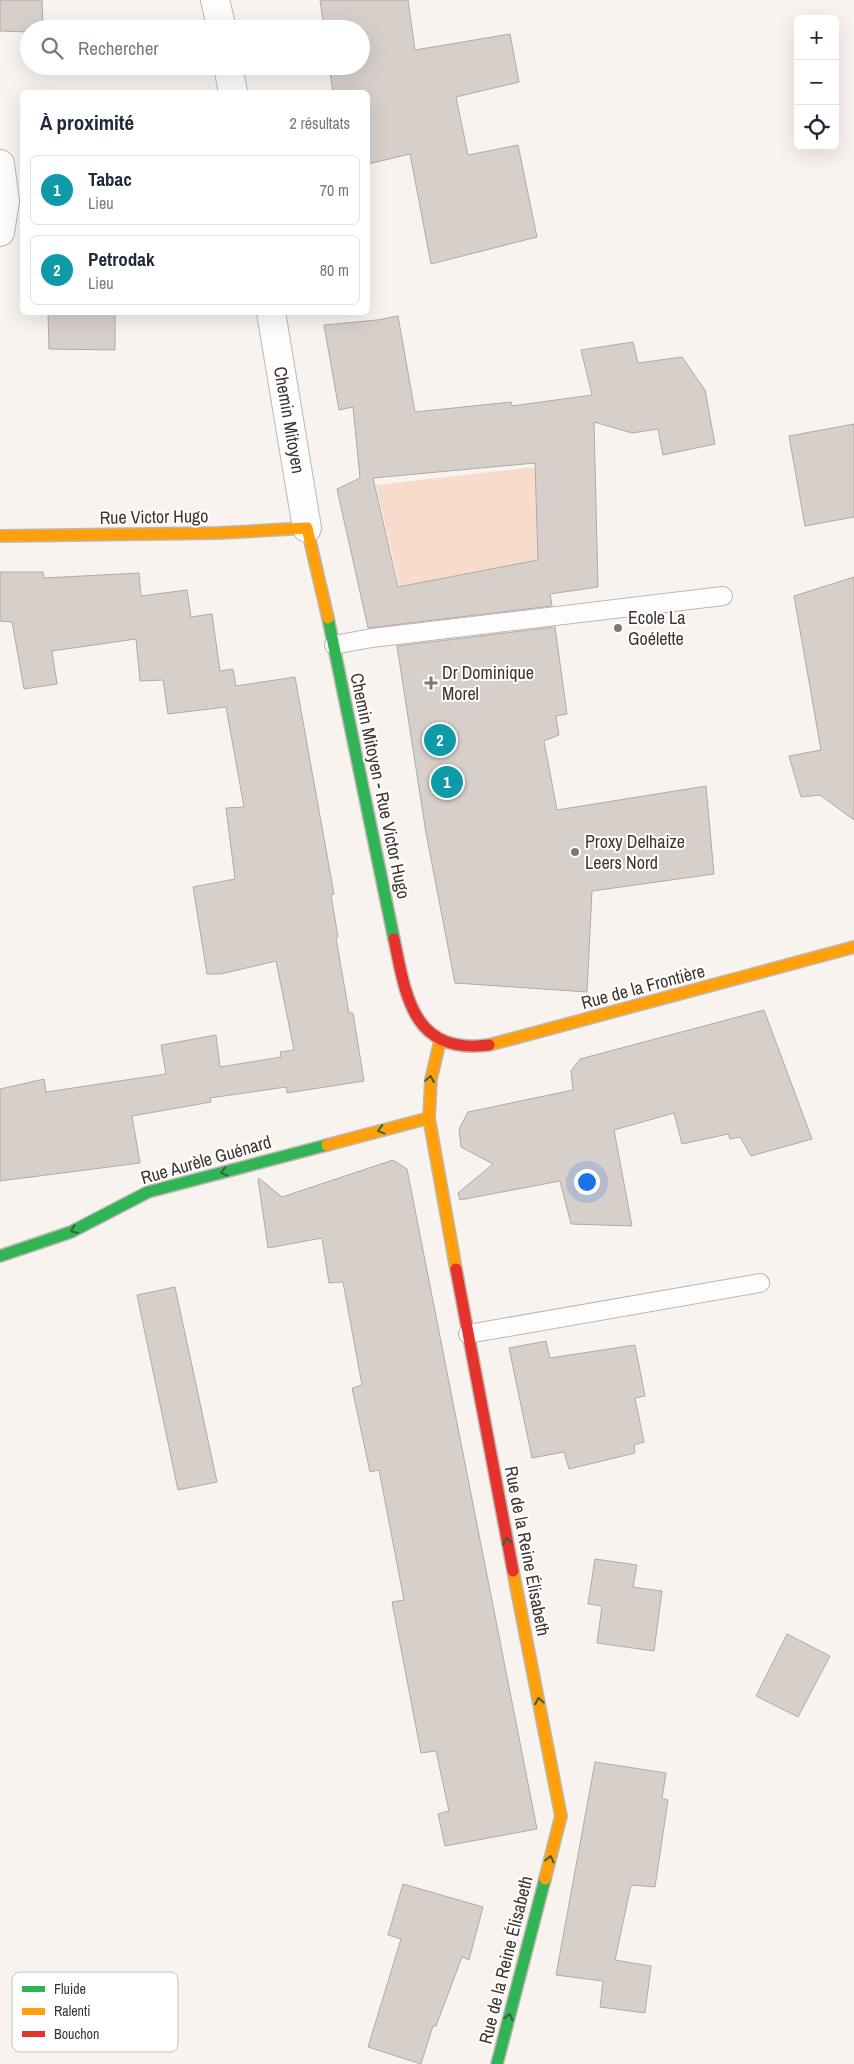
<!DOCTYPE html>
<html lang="fr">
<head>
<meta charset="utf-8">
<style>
	:root { --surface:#fff; --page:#f2f2f3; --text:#1f2937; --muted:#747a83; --line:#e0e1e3; --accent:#807772 }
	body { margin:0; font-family:"Archivo Narrow",sans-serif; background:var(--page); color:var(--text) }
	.controls { position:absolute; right:15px; top:15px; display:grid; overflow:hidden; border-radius:8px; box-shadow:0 5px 20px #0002 }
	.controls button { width:45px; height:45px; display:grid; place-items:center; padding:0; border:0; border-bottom:1px solid var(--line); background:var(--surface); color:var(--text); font:25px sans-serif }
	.you { position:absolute; left:586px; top:1181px; width:18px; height:18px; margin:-12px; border:4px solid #fff; border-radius:50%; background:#1a73e8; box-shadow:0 0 0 8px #1a73e833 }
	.badge { display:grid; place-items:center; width:32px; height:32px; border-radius:50%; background:var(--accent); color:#fff; font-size:16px; font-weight:700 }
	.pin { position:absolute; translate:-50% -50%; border:2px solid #fff; box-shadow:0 1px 5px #0006 }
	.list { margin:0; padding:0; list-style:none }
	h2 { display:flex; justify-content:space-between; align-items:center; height:65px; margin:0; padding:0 20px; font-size:21px }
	h2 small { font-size:16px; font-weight:400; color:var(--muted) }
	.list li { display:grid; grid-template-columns:32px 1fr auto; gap:15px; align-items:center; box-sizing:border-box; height:70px; margin:0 10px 10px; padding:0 10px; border:1px solid var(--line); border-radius:8px }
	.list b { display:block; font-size:19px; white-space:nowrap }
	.list p { margin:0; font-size:16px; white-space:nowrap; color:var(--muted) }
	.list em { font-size:16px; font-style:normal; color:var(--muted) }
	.icon { flex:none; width:28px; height:28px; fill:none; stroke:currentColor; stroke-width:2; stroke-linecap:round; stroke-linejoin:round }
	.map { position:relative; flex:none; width:854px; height:2064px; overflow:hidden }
	.search { position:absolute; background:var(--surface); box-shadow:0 5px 20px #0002; left:20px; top:20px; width:350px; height:55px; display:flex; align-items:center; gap:12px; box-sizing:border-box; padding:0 18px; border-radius:28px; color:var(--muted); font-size:19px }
	.panel { position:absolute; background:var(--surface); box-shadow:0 5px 20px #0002; left:20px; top:90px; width:350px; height:225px; border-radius:8px }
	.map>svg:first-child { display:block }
</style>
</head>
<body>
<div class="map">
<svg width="854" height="2064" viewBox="0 0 854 2064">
	<rect width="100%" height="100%" fill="#f9f3ef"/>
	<path fill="#f7dccb" d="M535,467L541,560L400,589L376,485Z"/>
	<g fill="#d7cfca" stroke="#b2aaa5" fill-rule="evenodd">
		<path d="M0,0H42L43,29H29V32L0,31Z"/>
		<path d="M320,0H408L415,50L510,34L519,82L456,97L468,155L518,145L537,237L431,264L410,154L368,164V92H333L329,66H361V29H324Z"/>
		<path d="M48,312H115V350L49,349Z"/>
		<path d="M398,316L415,412L511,402L512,406L592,395L581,350L633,342L638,363L682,357L705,390L715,444L663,455L658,429L632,433L594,422L598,587L550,594L552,606L368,628L337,489L360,478L353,407L339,410L324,325L377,320ZM535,463L538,560L398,587L373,478Z"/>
		<path d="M854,424V517L805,526L789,436Z"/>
		<path d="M0,572H43L44,578L139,573L141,596L187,590L191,617L212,614L220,671L233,669L236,686L295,677L334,894L331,895L338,937L336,938L349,1013H353L364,1081L287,1093L286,1087L210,1098L211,1102L132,1116L140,1163L0,1181V1089L44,1079L46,1092L166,1074L161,1045L216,1035L220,1067L281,1057L280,1052L294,1050L276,961L221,974H207L193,887L235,879L226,808L244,807L226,707L168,714L163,680L140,681L136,639L52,651L57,684L24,689L12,622L0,621Z"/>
		<path d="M854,577V820L820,795L801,797L789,756L821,750L794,596Z"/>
		<path d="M555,627L567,714L556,716L559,735L544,741L557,810L706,786L714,874L592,891L587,992L455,983L426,833L397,646Z"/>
		<path d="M764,1010L812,1139L751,1156L740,1137L730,1139L728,1134L682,1144L674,1113L614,1130L632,1226L571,1224L560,1181L460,1200L458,1193L493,1164L461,1147L459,1129L468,1112L573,1090L571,1071L580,1059Z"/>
		<path d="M393,1160L407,1169L537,1829L445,1846L438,1814L449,1811L436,1751L421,1753L392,1602L404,1600L379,1470L370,1472L352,1388L362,1385L343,1282L329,1283L322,1238L268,1248L258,1179H260L282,1197Z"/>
		<path d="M175,1287L217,1482L178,1490L137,1295Z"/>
		<path d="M546,1341L550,1358L635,1345L645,1396L635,1398L644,1442L634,1445L635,1453L569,1469L564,1452L532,1458L509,1348Z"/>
		<path d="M595,1559L637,1565L633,1587L662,1591L654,1651L597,1643L602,1606L588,1604Z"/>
		<path d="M787,1634L830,1656L798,1717L756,1696Z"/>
		<path d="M595,1762L666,1773L662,1798L668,1800L655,1887L631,1885L615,1960L651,1966L645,2013L600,2007L603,1981L556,1975Z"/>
		<path d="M403,1884L483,1907L469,1960L462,1957L436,2026H433L421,2064L368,2047L401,1939L388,1935Z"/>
	</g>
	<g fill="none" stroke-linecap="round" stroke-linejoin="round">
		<g stroke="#beb7b2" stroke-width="20">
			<g id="lane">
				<path d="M334,645L372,638L723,596"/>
				<path d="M468,1334L760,1283"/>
			</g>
		</g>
		<g stroke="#beb7b2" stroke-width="30">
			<g id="street">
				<path d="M215,0L222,29"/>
				<path d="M228,66L233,92"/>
				<path d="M0,164L5,201L0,232"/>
				<path d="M271,312L307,528"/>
			</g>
		</g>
		<g stroke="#beb7b2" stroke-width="14">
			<g id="fast">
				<path d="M328,618L394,939"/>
				<path d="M0,1256L71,1232L148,1192L327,1145"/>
				<path d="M497,2064L545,1879"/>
			</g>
		</g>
		<g stroke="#beb7b2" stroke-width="14">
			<g id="slow">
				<path d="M0,536L219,533L307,528L328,618"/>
				<path d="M440,1041L431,1079L429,1118L456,1269"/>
				<path d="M489,1045L854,947"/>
				<path d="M327,1145L429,1118"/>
				<path d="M513,1571L561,1816L545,1879"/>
			</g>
		</g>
		<g stroke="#beb7b2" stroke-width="14">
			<g id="jam">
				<path d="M394,939C406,997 413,1055 489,1045"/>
				<path d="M456,1269L513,1571"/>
			</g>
		</g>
		<use href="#lane" stroke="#fefdfd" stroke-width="18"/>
		<use href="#street" stroke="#fefdfd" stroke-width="28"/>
		<use href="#fast" stroke="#30b455" stroke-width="11"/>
		<use href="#slow" stroke="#ff9f0a" stroke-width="11"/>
		<use href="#jam" stroke="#e5322d" stroke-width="11"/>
	</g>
	<defs><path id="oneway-chevron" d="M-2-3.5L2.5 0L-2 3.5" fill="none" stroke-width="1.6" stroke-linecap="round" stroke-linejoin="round" transform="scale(1.25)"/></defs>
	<g stroke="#3a613c">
		<use href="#oneway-chevron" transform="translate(430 1079) rotate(-81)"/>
		<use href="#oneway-chevron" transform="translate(381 1130) rotate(165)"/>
		<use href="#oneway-chevron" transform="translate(224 1172) rotate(165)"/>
		<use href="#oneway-chevron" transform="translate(74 1230) rotate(155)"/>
		<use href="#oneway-chevron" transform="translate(507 1541) rotate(-101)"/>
		<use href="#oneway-chevron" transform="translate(539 1701) rotate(-101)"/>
		<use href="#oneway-chevron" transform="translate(550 1859) rotate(-76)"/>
		<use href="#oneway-chevron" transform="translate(509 2017) rotate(-76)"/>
	</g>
	<g fill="#807772" stroke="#fff" stroke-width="2">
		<circle cx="618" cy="628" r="5"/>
		<path d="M428.5 675.5h5v5h5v5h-5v5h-5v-5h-5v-5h5z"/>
		<circle cx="575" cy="852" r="5"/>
	</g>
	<g text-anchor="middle" stroke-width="4" stroke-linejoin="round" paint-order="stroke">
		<g font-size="18" fill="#3f342e" stroke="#fff">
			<text transform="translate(289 420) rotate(80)" y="6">Chemin Mitoyen</text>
			<text transform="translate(154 517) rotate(-1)" y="6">Rue Victor Hugo</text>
			<text transform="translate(380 786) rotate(78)" y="6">Chemin Mitoyen - Rue Victor Hugo</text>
			<text transform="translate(643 987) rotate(-15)" y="6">Rue de la Frontière</text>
			<text transform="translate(206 1160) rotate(-16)" y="6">Rue Aurèle Guénard</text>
			<text transform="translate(527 1551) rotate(79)" y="6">Rue de la Reine Élisabeth</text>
			<text transform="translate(506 1960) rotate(-76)" y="6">Rue de la Reine Élisabeth</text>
		</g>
		<g font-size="18" fill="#3f342e" stroke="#fff" text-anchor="start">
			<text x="628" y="624">Ecole La<tspan x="628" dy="21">Goélette</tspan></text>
			<text x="442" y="679">Dr Dominique<tspan x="442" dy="21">Morel</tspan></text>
			<text x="585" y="848">Proxy Delhaize<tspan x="585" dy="21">Leers Nord</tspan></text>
		</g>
	</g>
	<rect x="12" y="1972" width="166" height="80" rx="8" fill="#fff" stroke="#c5c2c0" stroke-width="1"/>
	<rect x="22" y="1986" width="23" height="6" fill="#30b455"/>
	<rect x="22" y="2008" width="23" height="7" fill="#ff9f0a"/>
	<rect x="22" y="2031" width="23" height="6" fill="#e5322d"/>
	<g font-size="14" fill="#3f342e">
		<text x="54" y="1994">Fluide</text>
		<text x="54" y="2016">Ralenti</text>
		<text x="54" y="2039">Bouchon</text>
	</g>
</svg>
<div class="controls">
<button>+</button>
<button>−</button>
<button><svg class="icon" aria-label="locate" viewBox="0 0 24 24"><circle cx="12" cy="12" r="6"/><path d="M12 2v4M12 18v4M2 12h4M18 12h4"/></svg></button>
</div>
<div class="you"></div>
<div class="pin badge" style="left:447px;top:782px;background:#0f9aa8">1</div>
<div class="pin badge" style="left:440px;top:740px;background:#0f9aa8">2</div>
<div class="search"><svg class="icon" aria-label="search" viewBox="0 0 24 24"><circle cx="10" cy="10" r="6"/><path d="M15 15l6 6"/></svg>Rechercher</div>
<section class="panel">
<h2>À proximité<small>2 résultats</small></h2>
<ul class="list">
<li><span class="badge" style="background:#0f9aa8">1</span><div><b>Tabac</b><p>Lieu</p></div><em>70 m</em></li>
<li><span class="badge" style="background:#0f9aa8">2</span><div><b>Petrodak</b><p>Lieu</p></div><em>80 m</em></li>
</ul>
</section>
</div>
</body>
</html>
